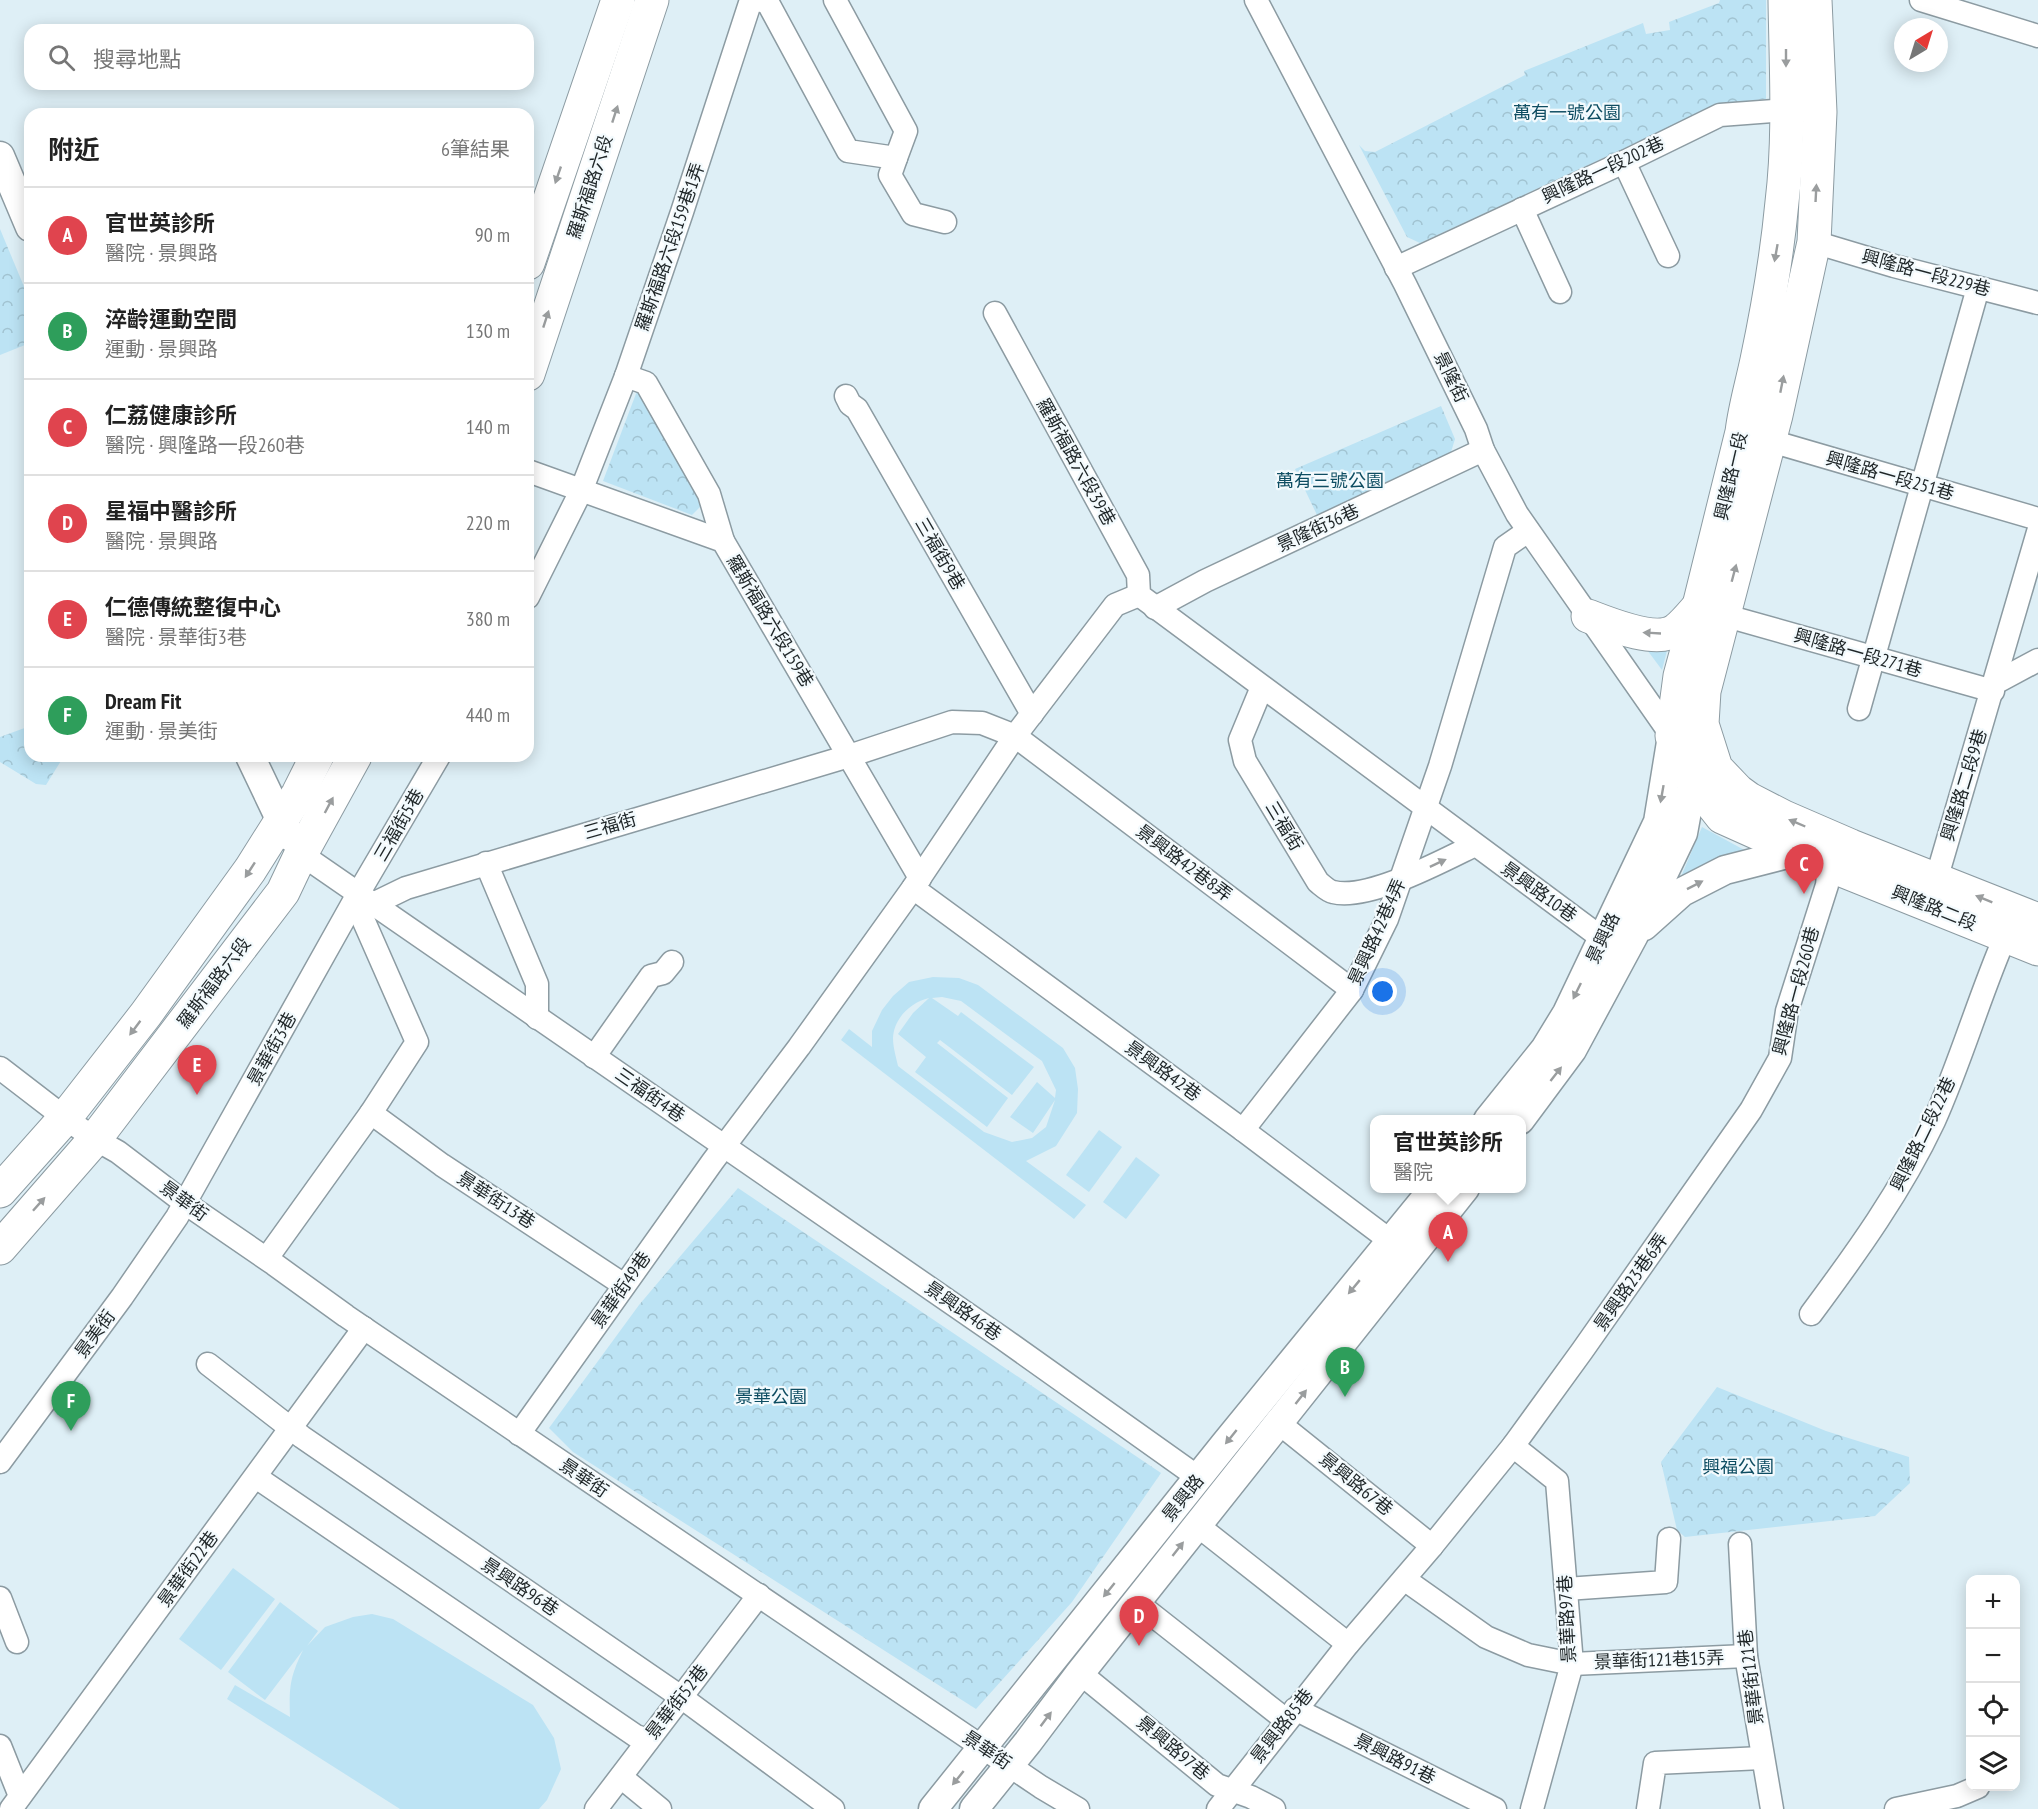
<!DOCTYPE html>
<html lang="zh-TW">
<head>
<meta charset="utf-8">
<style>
	:root { --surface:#fff; --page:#f6f6f6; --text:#222; --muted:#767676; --line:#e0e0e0; --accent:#b45309 }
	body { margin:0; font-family:"PT Sans Narrow","Noto Sans TC",sans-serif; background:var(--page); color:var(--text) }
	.controls { position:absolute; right:18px; bottom:18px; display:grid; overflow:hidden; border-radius:12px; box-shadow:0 3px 15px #0003 }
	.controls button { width:54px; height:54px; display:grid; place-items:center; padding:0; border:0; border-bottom:2px solid var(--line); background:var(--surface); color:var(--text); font:30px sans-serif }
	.compass { position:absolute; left:1894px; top:18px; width:54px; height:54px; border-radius:50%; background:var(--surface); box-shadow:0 3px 15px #0003; rotate:38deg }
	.you { position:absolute; left:1383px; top:992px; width:21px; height:21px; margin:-15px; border:4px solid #fff; border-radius:50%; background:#1a73e8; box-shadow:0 0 0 9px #1a73e833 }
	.badge { display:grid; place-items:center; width:39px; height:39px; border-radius:50%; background:var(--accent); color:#fff; font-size:20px; font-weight:700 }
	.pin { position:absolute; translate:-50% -50px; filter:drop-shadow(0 2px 3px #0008) }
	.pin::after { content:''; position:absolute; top:32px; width:21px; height:18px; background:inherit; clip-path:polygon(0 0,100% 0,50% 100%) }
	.popup { position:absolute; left:1370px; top:1115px; width:156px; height:78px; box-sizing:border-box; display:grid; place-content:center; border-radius:12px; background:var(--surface); filter:drop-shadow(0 2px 4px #0005); font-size:20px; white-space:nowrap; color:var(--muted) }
	.popup b { font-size:22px; color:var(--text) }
	.popup::after { content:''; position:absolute; left:50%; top:100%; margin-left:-12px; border:12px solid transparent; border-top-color:var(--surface) }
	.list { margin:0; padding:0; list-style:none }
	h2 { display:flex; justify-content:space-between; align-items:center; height:78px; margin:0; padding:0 24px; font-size:26px }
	h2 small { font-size:20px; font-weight:400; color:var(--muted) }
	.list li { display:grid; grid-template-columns:39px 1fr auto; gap:18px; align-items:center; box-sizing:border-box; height:96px; padding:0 24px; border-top:2px solid var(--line) }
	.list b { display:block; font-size:22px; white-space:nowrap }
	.list p { margin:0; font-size:20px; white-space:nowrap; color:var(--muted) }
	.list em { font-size:20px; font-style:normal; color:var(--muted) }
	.icon { flex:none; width:33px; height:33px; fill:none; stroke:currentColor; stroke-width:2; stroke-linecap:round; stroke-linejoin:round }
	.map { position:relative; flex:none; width:2038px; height:1809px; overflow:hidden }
	.search { position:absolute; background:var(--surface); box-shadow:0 3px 15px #0003; left:24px; top:24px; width:510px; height:66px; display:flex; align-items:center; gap:15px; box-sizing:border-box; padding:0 21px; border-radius:18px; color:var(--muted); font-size:22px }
	.panel { position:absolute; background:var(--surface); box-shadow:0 3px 15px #0003; left:24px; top:108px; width:510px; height:654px; border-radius:18px }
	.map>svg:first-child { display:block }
</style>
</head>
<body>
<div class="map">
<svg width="2038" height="1809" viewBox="0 0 2038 1809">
	<defs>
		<pattern id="forest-crowns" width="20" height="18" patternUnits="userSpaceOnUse" patternTransform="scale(1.5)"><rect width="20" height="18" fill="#bce3f4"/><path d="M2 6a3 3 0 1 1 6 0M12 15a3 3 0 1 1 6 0" fill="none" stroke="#a1c3d1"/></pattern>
	</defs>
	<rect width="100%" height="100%" fill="#deeff6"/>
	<g fill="#bce3f4" fill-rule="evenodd">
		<path d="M1639,639H1670L1662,670Z"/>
		<path d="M1702,827L1748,852L1680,879Z"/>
		<path d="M933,977L959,978L978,985L1063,1048L1075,1068L1078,1089L1077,1113L1056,1146L1026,1161L1086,1205L1074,1219L841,1040L849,1029L872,1047V1031L882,1010L893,996L909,982ZM942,997L961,1001L1042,1061L1056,1090L1055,1098L1037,1082L1010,1117L1033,1133L1055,1100L1046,1127L1032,1138L1012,1142L984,1132L898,1066C896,1057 893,1047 893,1038C894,1018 911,1002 929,998L913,1013L898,1034L926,1057L915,1072L987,1127L1008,1098L937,1043L940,1040L1012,1095L1034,1067L961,1012L958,1016L932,998Z"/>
		<path d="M1099,1130L1122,1147L1089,1192L1066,1175Z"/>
		<path d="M1136,1157L1160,1175L1126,1219L1103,1202Z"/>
		<path d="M233,1568L275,1599L221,1670L179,1639Z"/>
		<path d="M280,1602L318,1631L307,1646L325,1627L353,1617L372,1614L393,1619L533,1705L554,1738L561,1769L547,1800L539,1809H400L227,1699L235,1685L290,1717C289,1687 290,1677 303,1650L265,1700L228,1672Z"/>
	</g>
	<g fill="url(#forest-crowns)">
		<path d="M1720,0H1766V99L1720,104L1420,243L1407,237L1359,145L1365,151L1375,152L1525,75L1524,71L1643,23L1646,34L1670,30L1669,22L1719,3Z"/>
		<path d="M0,229L30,301V343L0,355Z"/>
		<path d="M637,391L640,393L702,505L692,515L603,481Z"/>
		<path d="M1441,406L1455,439L1451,452L1317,515L1295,469Z"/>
		<path d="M30,726V756H64L46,785L36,784L0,762V737Z"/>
		<path d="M738,1188L1161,1473L1072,1602L976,1709L573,1452L549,1428L639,1305Z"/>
		<path d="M1717,1387L1826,1431L1909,1457L1910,1483L1875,1516L1685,1537L1677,1530L1661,1462Z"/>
	</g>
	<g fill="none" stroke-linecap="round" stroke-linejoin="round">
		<g stroke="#8c9ba2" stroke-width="25">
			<g id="minor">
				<path d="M759,0L768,3L848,151L896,158L890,175L913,214L945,222"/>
				<path d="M835,0L906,131L896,158"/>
				<path d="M1256,0L1405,284L1476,429L1483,450L1517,514L1672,736"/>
				<path d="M1921,0L2038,36"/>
				<path d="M1624,162L1668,256"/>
				<path d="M1522,209L1560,292"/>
				<path d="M1814,242L1894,266L2038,303"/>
				<path d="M1396,268L1624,162L1720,115L1786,110L1801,111"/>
				<path d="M995,313L1138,575L1139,595L1603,939"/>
				<path d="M626,376L646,383L709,494L723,541"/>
				<path d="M846,396L850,404L857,409L1032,714"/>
				<path d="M1757,437L2038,519"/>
				<path d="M528,471L723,541L920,878"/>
				<path d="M528,597L581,491L626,376L682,212L751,0"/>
				<path d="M1155,608L1205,581L1483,450"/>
				<path d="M1723,615L1993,691"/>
				<path d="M1995,683L2038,660"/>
				<path d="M1262,687L1240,740L1245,761L1318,882C1323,886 1328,891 1333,892C1368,901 1442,861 1475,845"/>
				<path d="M1859,709L1978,288"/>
				<path d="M301,854L1002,1338L1199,1478"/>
				<path d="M486,863L537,984V1018"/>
				<path d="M1936,880L2038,532"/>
				<path d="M913,888L1243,1130L1404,1251"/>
				<path d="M373,904L406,888L849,756L952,722L982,723L1015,736L1352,990"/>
				<path d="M594,1057L651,976L663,973L672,962"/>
				<path d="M0,1068L65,1118L95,1139L118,1152L185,1203L274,1264L346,1316L1041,1787L1078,1809"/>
				<path d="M371,1113L442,1165L624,1285"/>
				<path d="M1243,1130L1352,990L1387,919L1440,766L1505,547L1528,531"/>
				<path d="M267,1258L371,1113L417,1042L355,901"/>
				<path d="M1811,1314C1857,1252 1901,1191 1934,1121C1961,1061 1979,997 2005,937"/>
				<path d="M208,1364L302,1437L681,1697L833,1809"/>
				<path d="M1280,1424L1432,1546"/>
				<path d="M519,1434L713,1161L799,1047L913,888L1015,736L1115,605L1139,595"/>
				<path d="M1513,1446L1557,1481L1572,1664L1532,1809"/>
				<path d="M0,1462L122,1297L177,1217L358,894L439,756"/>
				<path d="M256,1477L636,1736L648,1740"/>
				<path d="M1197,1525L1348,1644"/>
				<path d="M1740,1544L1746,1656L1772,1809"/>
				<path d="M1404,1579L1486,1637L1528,1655L1572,1664L1746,1656"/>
				<path d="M1566,1589L1666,1582L1669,1539"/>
				<path d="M0,1598L17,1642"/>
				<path d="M1136,1602L1286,1720"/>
				<path d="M1080,1673L1217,1785L1251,1797L1274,1809"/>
				<path d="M1295,1709L1495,1809"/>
				<path d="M0,1746L20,1796"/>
				<path d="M621,1777L660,1809"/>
				<path d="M11,1809L364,1328"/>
				<path d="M596,1809L759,1595"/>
				<path d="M1218,1809L1348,1644L1432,1546L1513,1446L1582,1351L1751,1110L1780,1058L1787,1011L1827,885L1829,865"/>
				<path d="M1648,1809L1655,1763L1762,1758"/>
				<path d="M1896,1809L1957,1796L1978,1787"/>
			</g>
		</g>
		<g stroke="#8c9ba2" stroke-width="31">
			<g id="tertiary">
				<path d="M0,156L30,227"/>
				<path d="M250,756L281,821L291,837"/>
				<path d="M1644,926L1682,892L1725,870L1799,851"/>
				<path d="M1488,1120L1545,1049L1567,1013L1658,822L1672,736L1678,741"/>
				<path d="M1520,1120L1572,1050L1634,935L1683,833L1696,762"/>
				<path d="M933,1809L1225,1444L1434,1188"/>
				<path d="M974,1809L1028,1742L1080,1673L1465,1188"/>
			</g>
		</g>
		<g stroke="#8c9ba2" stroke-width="35">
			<g id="secondary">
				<path d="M1785,0C1786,66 1790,137 1782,202C1777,255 1768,308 1757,360C1752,384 1745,407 1742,432L1699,606L1680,676L1672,736L1692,779L1722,817L1829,865L2038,949"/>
				<path d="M1815,0L1820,112L1814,242L1776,415L1704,691L1702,724L1716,768L1738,791L1749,799L1784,817L1851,846L2038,920"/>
				<path d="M1588,616C1609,624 1656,644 1676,630C1684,624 1692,614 1699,606"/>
			</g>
		</g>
		<g stroke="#8c9ba2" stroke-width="35">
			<g id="primary">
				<path d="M528,263L618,0"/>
				<path d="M528,374L652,0"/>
				<path d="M0,1191L65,1118L146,1014L250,870L298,794L317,756"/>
				<path d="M0,1248L95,1139L283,892L301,854L355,756"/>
			</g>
		</g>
		<use href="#minor" stroke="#fff" stroke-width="22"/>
		<use href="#tertiary" stroke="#fff" stroke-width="28"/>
		<use href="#secondary" stroke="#fff" stroke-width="33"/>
		<use href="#primary" stroke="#fff" stroke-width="33"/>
	</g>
	<defs><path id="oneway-solid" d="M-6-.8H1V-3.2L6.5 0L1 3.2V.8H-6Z" transform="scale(1.5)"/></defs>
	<g fill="#9a9d9e">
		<use href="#oneway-solid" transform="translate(1786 58) rotate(90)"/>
		<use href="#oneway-solid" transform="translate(615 114) rotate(-72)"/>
		<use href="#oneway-solid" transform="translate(558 175) rotate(109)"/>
		<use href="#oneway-solid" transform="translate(1816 193) rotate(-87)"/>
		<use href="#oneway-solid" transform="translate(1776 253) rotate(100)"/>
		<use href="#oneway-solid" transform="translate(546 319) rotate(-72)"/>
		<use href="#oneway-solid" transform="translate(1782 384) rotate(-79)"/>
		<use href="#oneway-solid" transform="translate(1734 573) rotate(-75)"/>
		<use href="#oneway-solid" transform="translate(1652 633) rotate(-177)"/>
		<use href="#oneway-solid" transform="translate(1662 794) rotate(100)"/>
		<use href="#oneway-solid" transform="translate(329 805) rotate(-62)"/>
		<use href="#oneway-solid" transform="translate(1797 823) rotate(-157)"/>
		<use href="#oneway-solid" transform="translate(1438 863) rotate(-25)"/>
		<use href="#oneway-solid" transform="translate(250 870) rotate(123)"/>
		<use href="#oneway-solid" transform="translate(1695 885) rotate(-27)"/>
		<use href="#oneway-solid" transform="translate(1984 899) rotate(-158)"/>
		<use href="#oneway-solid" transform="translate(1577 991) rotate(116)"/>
		<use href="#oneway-solid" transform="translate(135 1028) rotate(127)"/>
		<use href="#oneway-solid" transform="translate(1556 1074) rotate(-52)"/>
		<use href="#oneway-solid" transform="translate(39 1204) rotate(-48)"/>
		<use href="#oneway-solid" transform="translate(1354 1287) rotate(130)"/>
		<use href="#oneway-solid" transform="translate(1301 1397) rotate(-52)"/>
		<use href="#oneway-solid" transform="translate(1231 1437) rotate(129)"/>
		<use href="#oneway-solid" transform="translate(1178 1549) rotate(-52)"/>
		<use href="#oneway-solid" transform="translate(1109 1590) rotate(129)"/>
		<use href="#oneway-solid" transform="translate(1046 1719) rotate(-53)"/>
		<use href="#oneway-solid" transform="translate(958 1778) rotate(129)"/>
	</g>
	<g text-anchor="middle" stroke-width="4.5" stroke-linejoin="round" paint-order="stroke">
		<g font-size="18" fill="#0e4d62" stroke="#f3fafd">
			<text x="1567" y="119">萬有一號公園</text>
			<text x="1330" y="487">萬有三號公園</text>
			<text x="771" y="1403">景華公園</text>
			<text x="1738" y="1473">興福公園</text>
		</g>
		<g font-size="18" fill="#1e2527" stroke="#f3fafd">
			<text transform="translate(1603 170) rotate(-25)" y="6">興隆路一段202巷</text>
			<text transform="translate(590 187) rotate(-72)" y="6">羅斯福路六段</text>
			<text transform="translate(670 247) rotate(-71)" y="6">羅斯福路六段159巷1弄</text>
			<text transform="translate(1926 273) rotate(15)" y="6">興隆路一段229巷</text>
			<text transform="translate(1451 377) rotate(64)" y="6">景隆街</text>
			<text transform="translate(1076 462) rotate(61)" y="6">羅斯福路六段39巷</text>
			<text transform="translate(1731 476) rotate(-77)" y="6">興隆路一段</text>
			<text transform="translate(1890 476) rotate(16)" y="6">興隆路一段251巷</text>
			<text transform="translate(1318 528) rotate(-25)" y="6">景隆街36巷</text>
			<text transform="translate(940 554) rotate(60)" y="6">三福街9巷</text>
			<text transform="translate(770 621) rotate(59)" y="6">羅斯福路六段159巷</text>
			<text transform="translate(1858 653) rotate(16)" y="6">興隆路一段271巷</text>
			<text transform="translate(1964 785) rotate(-73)" y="6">興隆路二段9巷</text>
			<text transform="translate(399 825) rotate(-60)" y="6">三福街5巷</text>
			<text transform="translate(610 826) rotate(-16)" y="6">三福街</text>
			<text transform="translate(1284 826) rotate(59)" y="6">三福街</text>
			<text transform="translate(1184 863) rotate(37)" y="6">景興路42巷8弄</text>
			<text transform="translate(1539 892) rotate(36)" y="6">景興路10巷</text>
			<text transform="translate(1934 908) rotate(22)" y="6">興隆路二段</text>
			<text transform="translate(1377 932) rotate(-66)" y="6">景興路42巷4弄</text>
			<text transform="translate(1603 938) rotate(-65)" y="6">景興路</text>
			<text transform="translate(214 983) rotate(-53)" y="6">羅斯福路六段</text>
			<text transform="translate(1796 991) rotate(-75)" y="6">興隆路一段260巷</text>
			<text transform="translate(272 1049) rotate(-61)" y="6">景華街3巷</text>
			<text transform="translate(1163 1071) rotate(36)" y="6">景興路42巷</text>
			<text transform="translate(650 1095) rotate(35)" y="6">三福街4巷</text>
			<text transform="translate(1923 1134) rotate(-64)" y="6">興隆路二段22巷</text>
			<text transform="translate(496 1200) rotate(33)" y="6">景華街13巷</text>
			<text transform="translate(184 1201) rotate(36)" y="6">景華街</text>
			<text transform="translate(1631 1282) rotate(-55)" y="6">景興路23巷6弄</text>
			<text transform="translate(621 1290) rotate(-55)" y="6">景華街49巷</text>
			<text transform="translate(963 1311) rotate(35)" y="6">景興路46巷</text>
			<text transform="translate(95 1334) rotate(-54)" y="6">景美街</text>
			<text transform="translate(584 1478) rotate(34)" y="6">景華街</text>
			<text transform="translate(1356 1484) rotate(39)" y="6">景興路67巷</text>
			<text transform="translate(1183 1498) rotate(-51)" y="6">景興路</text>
			<text transform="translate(188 1569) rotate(-54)" y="6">景華街22巷</text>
			<text transform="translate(520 1587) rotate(34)" y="6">景興路96巷</text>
			<text transform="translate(1567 1619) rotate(-93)" y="6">景華路97巷</text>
			<text transform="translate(1659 1660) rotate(-2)" y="6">景華街121巷15弄</text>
			<text transform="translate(1751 1677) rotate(-97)" y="6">景華街121巷</text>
			<text transform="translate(677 1702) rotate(-52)" y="6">景華街52巷</text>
			<text transform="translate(1282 1726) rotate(-52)" y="6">景興路85巷</text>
			<text transform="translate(1173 1748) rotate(40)" y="6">景興路97巷</text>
			<text transform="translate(987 1750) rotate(34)" y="6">景華街</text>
			<text transform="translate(1395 1759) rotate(27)" y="6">景興路91巷</text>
		</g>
	</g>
</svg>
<div class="controls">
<button>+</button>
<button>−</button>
<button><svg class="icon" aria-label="locate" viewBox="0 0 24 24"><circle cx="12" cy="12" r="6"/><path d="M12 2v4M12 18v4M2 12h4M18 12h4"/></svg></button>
<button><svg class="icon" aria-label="layers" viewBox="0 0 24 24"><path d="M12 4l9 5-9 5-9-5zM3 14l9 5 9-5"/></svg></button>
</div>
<svg class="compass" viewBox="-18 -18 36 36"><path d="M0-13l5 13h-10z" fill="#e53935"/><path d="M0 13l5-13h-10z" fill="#767676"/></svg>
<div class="you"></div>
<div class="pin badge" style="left:1448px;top:1262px;background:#e0444e">A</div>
<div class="popup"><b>官世英診所</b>醫院</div>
<div class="pin badge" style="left:1345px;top:1397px;background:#2e9e5b">B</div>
<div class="pin badge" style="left:1804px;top:894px;background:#e0444e">C</div>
<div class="pin badge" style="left:1139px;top:1646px;background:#e0444e">D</div>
<div class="pin badge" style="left:197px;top:1095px;background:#e0444e">E</div>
<div class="pin badge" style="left:71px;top:1431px;background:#2e9e5b">F</div>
<div class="search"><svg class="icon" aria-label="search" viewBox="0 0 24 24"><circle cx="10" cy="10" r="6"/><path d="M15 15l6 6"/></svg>搜尋地點</div>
<section class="panel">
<h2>附近<small>6筆結果</small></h2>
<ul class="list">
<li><span class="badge" style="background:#e0444e">A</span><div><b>官世英診所</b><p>醫院 · 景興路</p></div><em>90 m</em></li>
<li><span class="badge" style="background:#2e9e5b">B</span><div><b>淬齡運動空間</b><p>運動 · 景興路</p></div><em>130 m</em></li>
<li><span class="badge" style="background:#e0444e">C</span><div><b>仁荔健康診所</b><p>醫院 · 興隆路一段260巷</p></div><em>140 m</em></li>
<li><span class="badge" style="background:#e0444e">D</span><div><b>星福中醫診所</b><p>醫院 · 景興路</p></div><em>220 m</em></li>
<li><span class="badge" style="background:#e0444e">E</span><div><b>仁德傳統整復中心</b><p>醫院 · 景華街3巷</p></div><em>380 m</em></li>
<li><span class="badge" style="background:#2e9e5b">F</span><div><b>Dream Fit</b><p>運動 · 景美街</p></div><em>440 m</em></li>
</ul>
</section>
</div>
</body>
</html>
